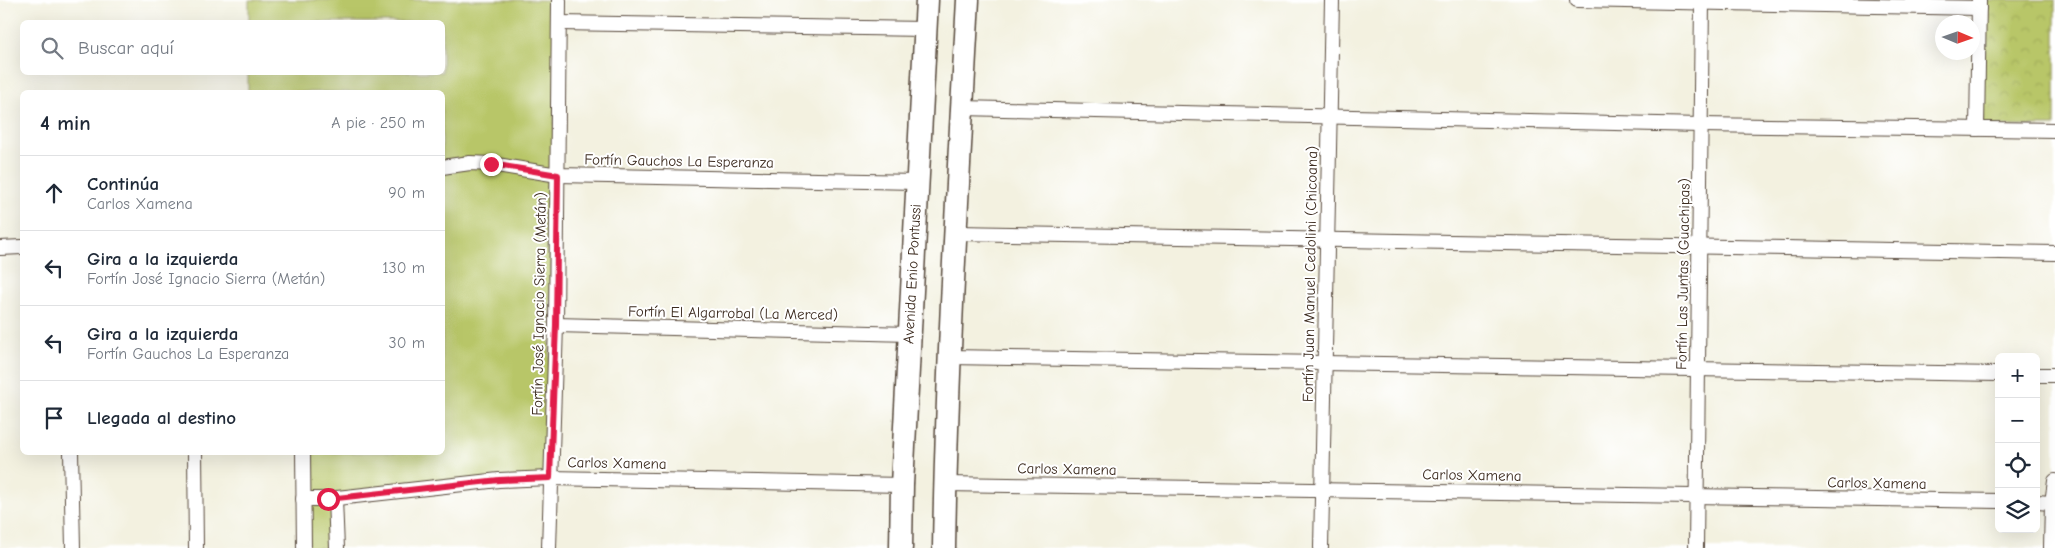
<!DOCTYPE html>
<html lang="es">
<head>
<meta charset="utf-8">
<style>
	:root { --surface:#fff; --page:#f2f2f3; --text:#1f2937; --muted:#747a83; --line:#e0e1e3 }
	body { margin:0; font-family:"Comic Neue",sans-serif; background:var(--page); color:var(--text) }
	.controls { position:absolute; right:15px; bottom:15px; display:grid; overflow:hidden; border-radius:8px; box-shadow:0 5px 20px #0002 }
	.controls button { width:45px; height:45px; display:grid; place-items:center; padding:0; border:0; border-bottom:1px solid var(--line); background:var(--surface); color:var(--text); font:25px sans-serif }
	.compass { position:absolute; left:1935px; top:15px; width:45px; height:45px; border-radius:50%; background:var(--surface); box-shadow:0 5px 20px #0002; rotate:92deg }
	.stop { position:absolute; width:15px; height:15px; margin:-11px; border:4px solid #e11d48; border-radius:50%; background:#fff }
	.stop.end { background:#e11d48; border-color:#fff; box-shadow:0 1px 5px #0008 }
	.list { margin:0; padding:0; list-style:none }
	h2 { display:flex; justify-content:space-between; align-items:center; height:65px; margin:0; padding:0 20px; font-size:21px }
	h2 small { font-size:16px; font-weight:400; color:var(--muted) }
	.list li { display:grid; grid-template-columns:32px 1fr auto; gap:15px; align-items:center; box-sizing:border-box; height:75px; padding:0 20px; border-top:1px solid var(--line) }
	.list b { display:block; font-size:19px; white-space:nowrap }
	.list p { margin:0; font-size:16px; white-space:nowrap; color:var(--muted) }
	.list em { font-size:16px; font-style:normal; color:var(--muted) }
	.icon { flex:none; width:28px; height:28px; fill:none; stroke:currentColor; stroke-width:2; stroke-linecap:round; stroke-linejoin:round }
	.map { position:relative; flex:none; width:2055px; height:548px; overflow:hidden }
	.search { position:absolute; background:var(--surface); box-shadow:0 5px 20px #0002; left:20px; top:20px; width:425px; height:55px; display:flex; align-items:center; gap:12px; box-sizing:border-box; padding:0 18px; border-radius:8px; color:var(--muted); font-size:19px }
	.panel { position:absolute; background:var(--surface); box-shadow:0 5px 20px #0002; left:20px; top:90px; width:425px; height:365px; border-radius:8px }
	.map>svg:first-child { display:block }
</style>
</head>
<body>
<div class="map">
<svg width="2055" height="548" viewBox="0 0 2055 548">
	<defs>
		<pattern id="park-crowns" width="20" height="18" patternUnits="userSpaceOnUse" patternTransform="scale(1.25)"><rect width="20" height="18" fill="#b8c668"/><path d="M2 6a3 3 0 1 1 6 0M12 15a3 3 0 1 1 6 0" fill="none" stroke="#9faa5a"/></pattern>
	</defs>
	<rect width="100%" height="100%" fill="#fff"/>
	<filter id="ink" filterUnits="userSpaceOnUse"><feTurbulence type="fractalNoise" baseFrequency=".02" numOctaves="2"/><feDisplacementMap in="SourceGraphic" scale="10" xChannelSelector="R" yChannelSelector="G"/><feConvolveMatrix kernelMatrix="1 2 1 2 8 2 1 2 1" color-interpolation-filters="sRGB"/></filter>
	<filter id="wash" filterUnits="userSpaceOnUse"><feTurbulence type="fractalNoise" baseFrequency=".0096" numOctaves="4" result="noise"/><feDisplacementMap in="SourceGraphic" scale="20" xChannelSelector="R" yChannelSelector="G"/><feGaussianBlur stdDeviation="1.12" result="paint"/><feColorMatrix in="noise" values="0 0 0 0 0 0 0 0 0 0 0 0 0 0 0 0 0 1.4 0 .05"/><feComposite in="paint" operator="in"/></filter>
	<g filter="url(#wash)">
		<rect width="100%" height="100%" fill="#f3f1e0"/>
		<path fill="#b8c668" stroke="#7a7843" d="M249,0H557L547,476L336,494V548H307L305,453L442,452V92H248V73L442,72V22H249Z"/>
		<path fill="url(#park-crowns)" stroke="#7a7843" d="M1983,0H2055V126H1981Z"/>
	</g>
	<g filter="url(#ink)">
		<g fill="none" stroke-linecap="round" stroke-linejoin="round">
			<g stroke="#57483b" stroke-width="16">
				<g id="street">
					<path d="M1577,0L1979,8"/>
					<path d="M559,23L925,29"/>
					<path d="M962,108L1701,125L2055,130"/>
					<path d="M1977,129L1979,0"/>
					<path d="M442,167L470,163L491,164L558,175L916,182"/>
					<path d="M957,233L2055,253"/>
					<path d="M0,248L22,247"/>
					<path d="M556,325L909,334"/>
					<path d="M949,357L1999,374"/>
					<path d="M2036,375H2055"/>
					<path d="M71,452L73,548"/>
					<path d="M195,452L196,548"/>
					<path d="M303,452L304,548"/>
					<path d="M945,484L1999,501"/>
					<path d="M303,499H328L499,480L550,478L902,485"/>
					<path d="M335,499L337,548"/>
					<path d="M2036,502L2052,503"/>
					<path d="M549,548L556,325L559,0"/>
					<path d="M1321,548L1332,0"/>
					<path d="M1696,548L1702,0"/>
					<path d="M2051,548L2052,503L2055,481"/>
				</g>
			</g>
			<g stroke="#57483b" stroke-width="25">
				<g id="primary">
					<path d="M901,548L902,485L927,0"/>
					<path d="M944,548C947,365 958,183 968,0"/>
				</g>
			</g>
			<use href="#street" stroke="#fff" stroke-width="14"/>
			<use href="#primary" stroke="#fff" stroke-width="22"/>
		</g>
	</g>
	<g fill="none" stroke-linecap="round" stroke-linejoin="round" filter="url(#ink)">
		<path stroke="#e11d48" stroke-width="6" d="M328,499L499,480L550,478L556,325L558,175L491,164"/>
	</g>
	<g text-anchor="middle" stroke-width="4" stroke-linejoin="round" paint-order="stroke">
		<g font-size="15" fill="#3b2a1e" stroke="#fff">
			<text transform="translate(679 161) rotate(1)" y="5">Fortín Gauchos La Esperanza</text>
			<text transform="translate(912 274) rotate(-87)" y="5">Avenida Enio Pontussi</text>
			<text transform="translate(1310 274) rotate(-89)" y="5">Fortín Juan Manuel Cedolini (Chicoana)</text>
			<text transform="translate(1683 274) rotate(-89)" y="5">Fortín Las Juntas (Guachipas)</text>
			<text transform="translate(539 304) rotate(-89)" y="5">Fortín José Ignacio Sierra (Metán)</text>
			<text transform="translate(733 313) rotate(1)" y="5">Fortín El Algarrobal (La Merced)</text>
			<text transform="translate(617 463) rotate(1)" y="5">Carlos Xamena</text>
			<text transform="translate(1067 469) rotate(1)" y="5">Carlos Xamena</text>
			<text transform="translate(1472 475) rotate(1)" y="5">Carlos Xamena</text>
			<text transform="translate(1877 483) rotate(1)" y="5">Carlos Xamena</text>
		</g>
	</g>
</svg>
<div class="controls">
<button>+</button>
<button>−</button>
<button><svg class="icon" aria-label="locate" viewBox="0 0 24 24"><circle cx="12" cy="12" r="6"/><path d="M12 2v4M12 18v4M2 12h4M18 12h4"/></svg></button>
<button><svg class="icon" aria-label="layers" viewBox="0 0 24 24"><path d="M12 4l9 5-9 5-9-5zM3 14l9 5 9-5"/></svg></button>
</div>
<svg class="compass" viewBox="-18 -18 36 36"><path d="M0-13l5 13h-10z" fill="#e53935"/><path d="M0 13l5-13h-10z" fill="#747a83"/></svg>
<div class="stop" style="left:328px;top:499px"></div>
<div class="stop end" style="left:491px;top:164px"></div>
<div class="search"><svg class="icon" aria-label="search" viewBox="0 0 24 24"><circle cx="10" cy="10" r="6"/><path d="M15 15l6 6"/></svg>Buscar aquí</div>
<section class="panel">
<h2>4 min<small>A pie · 250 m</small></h2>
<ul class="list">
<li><svg class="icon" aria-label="ahead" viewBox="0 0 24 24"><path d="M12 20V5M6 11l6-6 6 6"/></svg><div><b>Continúa</b><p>Carlos Xamena</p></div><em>90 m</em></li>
<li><svg class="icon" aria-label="left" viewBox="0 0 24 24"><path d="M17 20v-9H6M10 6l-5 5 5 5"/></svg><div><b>Gira a la izquierda</b><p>Fortín José Ignacio Sierra (Metán)</p></div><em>130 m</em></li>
<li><svg class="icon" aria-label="left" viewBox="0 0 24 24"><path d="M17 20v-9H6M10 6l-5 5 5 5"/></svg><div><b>Gira a la izquierda</b><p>Fortín Gauchos La Esperanza</p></div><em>30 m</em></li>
<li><svg class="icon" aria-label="arrive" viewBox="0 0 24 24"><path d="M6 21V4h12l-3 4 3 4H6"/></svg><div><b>Llegada al destino</b></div></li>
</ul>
</section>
</div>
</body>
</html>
